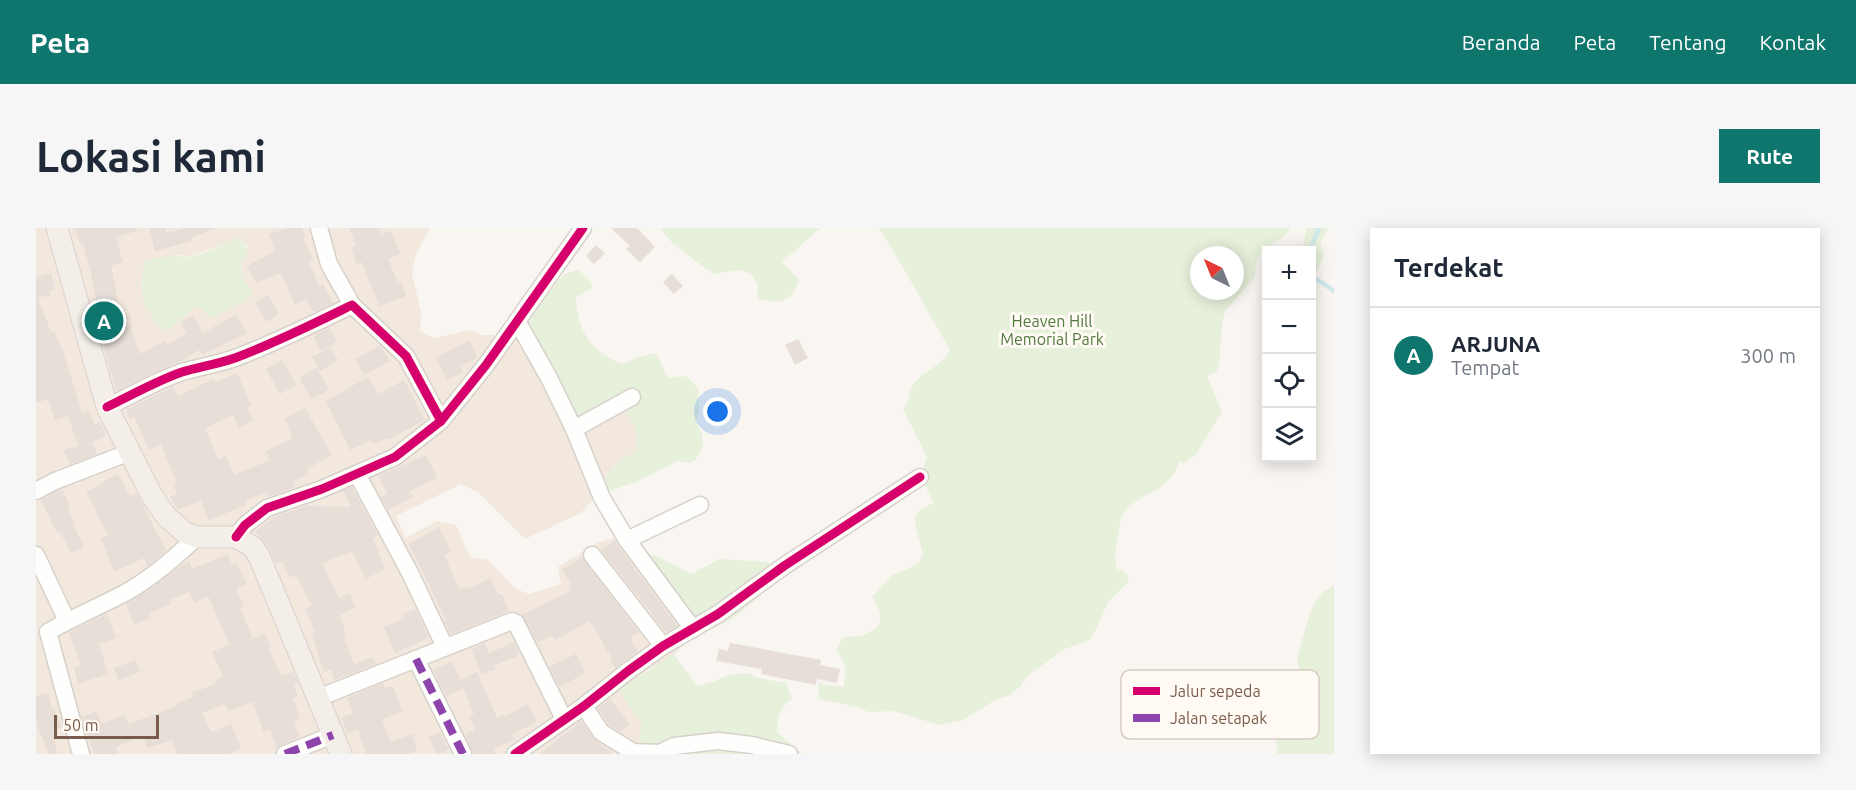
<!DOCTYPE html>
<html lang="id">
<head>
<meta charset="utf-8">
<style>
	:root { --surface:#fff; --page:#f6f6f7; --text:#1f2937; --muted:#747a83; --line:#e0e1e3; --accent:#0f766e }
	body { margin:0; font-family:Ubuntu,sans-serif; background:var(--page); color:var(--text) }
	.controls { position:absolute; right:18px; top:18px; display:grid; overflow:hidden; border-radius:0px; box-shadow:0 3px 15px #0003 }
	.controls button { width:54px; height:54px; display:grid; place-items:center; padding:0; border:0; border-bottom:2px solid var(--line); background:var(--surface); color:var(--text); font:30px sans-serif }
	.compass { position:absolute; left:1154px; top:18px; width:54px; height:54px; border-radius:50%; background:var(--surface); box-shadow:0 3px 15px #0003; rotate:317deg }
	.scale { position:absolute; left:18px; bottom:15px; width:105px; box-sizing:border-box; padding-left:6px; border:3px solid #7a5c4d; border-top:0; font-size:16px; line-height:21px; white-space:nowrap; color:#7a5c4d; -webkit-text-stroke:4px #fffaf3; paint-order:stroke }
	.you { position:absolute; left:682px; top:184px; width:21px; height:21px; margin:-15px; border:4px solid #fff; border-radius:50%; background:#1a73e8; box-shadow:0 0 0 9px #1a73e833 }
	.badge { display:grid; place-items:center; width:39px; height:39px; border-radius:50%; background:var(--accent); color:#fff; font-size:20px; font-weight:700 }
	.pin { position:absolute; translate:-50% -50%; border:3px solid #fff; box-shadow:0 2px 6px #0006 }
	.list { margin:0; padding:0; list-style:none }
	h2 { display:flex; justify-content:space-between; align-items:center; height:78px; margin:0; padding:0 24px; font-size:26px }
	h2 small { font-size:20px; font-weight:400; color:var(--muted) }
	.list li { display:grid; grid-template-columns:39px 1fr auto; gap:18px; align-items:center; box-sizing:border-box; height:96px; padding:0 24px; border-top:2px solid var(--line) }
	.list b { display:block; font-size:22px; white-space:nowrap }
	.list p { margin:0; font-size:20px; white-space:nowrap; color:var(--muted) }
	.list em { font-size:20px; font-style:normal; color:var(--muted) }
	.icon { flex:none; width:33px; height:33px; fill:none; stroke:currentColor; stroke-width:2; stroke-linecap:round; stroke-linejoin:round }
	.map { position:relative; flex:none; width:1298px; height:526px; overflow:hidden; border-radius:0px }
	header { display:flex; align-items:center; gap:36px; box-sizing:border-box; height:84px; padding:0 30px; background:var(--accent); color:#fff }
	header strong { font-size:28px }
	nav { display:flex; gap:33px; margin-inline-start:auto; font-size:21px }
	.intro { display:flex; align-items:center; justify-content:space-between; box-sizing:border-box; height:144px; padding:0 36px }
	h1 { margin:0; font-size:42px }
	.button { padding:15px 27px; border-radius:0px; background:var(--accent); color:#fff; font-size:21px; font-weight:700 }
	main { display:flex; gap:36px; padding:0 36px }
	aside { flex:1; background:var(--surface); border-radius:0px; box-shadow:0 3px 15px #0003 }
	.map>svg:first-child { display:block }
</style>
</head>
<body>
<header>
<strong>Peta</strong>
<nav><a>Beranda</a><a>Peta</a><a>Tentang</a><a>Kontak</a></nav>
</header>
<div class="intro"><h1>Lokasi kami</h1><a class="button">Rute</a></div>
<main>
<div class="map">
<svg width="1298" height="526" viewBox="0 0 1298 526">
	<rect width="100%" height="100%" fill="#f9f5f0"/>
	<path fill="#f2e8de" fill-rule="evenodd" d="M0,0H394L380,26L376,46L385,84L384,103L398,110L434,102L446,107H494L531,167L541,190L584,174L599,197L602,223L578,236L568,259L545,285L489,311L442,264L425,256L360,288L370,310L401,293L420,297L433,327L437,330L451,331L480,361L493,366L525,356L522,339L563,314L575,311L594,301L654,412L631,432L611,442L584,463L606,497L603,510H649L660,526H0ZM207,14L211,18L210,31L206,35V48L208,54L217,63L215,69L180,88H174L165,80L158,79L131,103L106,68L105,54L109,33L143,27L156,28L181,18Z"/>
	<g fill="#e7f0db" fill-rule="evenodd">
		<path d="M624,0H784L746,34L763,52C755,76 743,75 721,71L722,57L715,46L703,42L677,46L637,16Z"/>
		<path d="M843,0H1254L1250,7L1226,22L1220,35L1219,49L1189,83L1186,97L1183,137L1180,144L1171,148L1186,184L1160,226L1148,235L1143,233C1136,266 1096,264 1085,291C1083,297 1083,304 1082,309C1079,321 1078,330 1081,341C1089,342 1092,345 1093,353L1072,374L1061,400L1053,412L1029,421L992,447L985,458L974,467L961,471L927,492L903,497L858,483L832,484L821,479L783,471L782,459L784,454L789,457L808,459C808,453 810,445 809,439C807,425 792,426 809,409C837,409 856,396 836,369L857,347L882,336L887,325L880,301L879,288L886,280L898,275C888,257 884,249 891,229L867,181C875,171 872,168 876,159C885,143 906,139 914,122L857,22ZM1163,27H1199V63H1163Z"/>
		<path d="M1271,0H1292L1284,15L1288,27L1277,52L1276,22H1266Z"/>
		<path d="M205,9L212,25C211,28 208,31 207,34C201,46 210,56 217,63L215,69L180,88L174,89L165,80H158L131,103C124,101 121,96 117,90C102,67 104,59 109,33L136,27L149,29L162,27Z"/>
		<path d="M542,41L554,53L556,60L540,69C541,103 555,124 586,136L606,128L620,125L632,150L650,148L662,160L663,181L660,194L666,206L667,219L660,231L655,235L642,233L600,254L573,263L568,259C573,236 583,233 602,223L599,197L584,174L541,190C526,155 502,124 486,89L510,69L527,47Z"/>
		<path d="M618,327L655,346L684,331L732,334L744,348L740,354C713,376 699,395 664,405L613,329Z"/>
		<path d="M1298,357V526H1242L1239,504L1241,492L1264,448L1261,430L1273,388L1278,375L1286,365Z"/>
		<path d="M637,426L661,458L680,453L692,447L712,445L722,450L750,455L756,471C743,480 742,488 741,504L766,526H660L649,510L620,516L607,515L603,510L606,497L583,462Z"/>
	</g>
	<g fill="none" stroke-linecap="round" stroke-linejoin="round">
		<g stroke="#d0e8ea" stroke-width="4.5">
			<path d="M1274,22L1283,0"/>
			<path d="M1276,48L1298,63"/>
		</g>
	</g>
	<g fill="#e6ded7">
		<path d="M39,0H101V3L80,9L87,34L75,38L82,73L72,75L82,101L94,97L104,126L129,113L132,117L150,105L144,94L157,87L167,105L200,87L211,105L166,127L163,122L146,133L123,142L80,163L59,87L63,86L55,45L47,15L44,16Z"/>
		<path d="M113,0H129L131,5L150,0H179L155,10L156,13L119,23Z"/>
		<path d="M252,0H266L270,9L267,10L277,32L273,34L283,58L287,56L297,75L278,84L270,71L259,77L245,45L220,55L211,38L239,23L233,6Z"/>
		<path d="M313,0H343L345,6L355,3L364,26L352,31L362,55L365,54L370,68L343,78L326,34L321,36L315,20L320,17Z"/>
		<path d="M575,0H601L619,19L604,34L590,21L594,18Z"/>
		<path d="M560,17L569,25L558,36L550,28Z"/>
		<path d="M15,45L19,61L13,63L14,67L2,70L15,104L18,103L27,123L46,185L53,182L58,196L64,194L70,208L56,214L61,226L35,236L27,222L42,218L32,188L19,192L12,171L0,175V49Z"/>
		<path d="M636,46L647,58L638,66L627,54Z"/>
		<path d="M232,67L243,86L230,94L219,74Z"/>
		<path d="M293,100L301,114L285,123L277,108Z"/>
		<path d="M762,111L772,130L759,137L749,117Z"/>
		<path d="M433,112L441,130L424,138L427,144L411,152L400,130Z"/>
		<path d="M344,118L354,133L328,147L319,131Z"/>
		<path d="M294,119L302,132L284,143L276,129Z"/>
		<path d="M246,132L260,157L244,166L230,141Z"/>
		<path d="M281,140L293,162L275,171L263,150Z"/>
		<path d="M201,145L215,177L211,179L217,193L203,200L197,187L169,200L182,231L190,228L198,247L234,232L230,223L257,210L248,191L269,180L296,227L271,241L273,246L257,253L259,259L232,269L230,265L208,273L210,277L173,292L165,273L142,281L140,279L134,269L141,266L138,256L141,255L125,216L113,222L98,189L94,191L90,181L137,159L142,168L178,151L180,154Z"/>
		<path d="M332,149L342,166L368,152L389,192L352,212L350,210L338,216L335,212L314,222L290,173Z"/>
		<path d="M390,227L401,250L374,263L377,269L352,282L345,269L351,266L343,248Z"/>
		<path d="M82,246L94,268L101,266L130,323L111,338L108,330L78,344L65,311L73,307L60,286L62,285L50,264Z"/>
		<path d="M316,259L342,308L337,310L349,341L330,351L316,323L286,335L301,367L304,370L314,365L319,379L304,387L310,406L307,407L318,436L337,429L340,436L298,452L295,441L289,444L284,433L276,406L279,404L269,381L276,378L260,347L254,350L246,333L240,336L234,321L219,303L240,288L270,278L315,279L307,263Z"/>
		<path d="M26,261L34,279L32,280L39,297L38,298L48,319L35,325L24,304L21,305L5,272Z"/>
		<path d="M403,299L415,324L408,327L424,362L432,358L433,361L454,350L463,367L466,366L473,383L415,406L408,393L410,392L373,316Z"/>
		<path d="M579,312L582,318L641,398L630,404L565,322Z"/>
		<path d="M192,326L196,337L201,335L211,356L200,360L208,378L204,380L217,411L229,405L235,419L232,420L245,448L257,444L262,454L258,456L262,469L257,470L264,490L258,493L263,509L241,520L234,501L227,503L217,474L192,483L189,476L166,485L175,504L195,496L205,520L192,526H141L136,512L111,520L107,508L80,519L82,526H58L46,489L60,483L66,495L89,487L92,496L126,484L142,477L141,475L158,469L156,465L181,455L180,451L187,448L176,424L193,416L172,368L158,375L153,364L133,372L135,376L114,385L115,390L98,396L90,376L113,362L147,336L153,333L156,341Z"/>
		<path d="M546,329L603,404L595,409L597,412L595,414L602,423L579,440L574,431L576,430L566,415L567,414L554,393L519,412L516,407L502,415L486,387L535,363L532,358L536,356L526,342Z"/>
		<path d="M379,381L393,410L359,425L348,399L368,391L366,386Z"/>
		<path d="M71,386L80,410L63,416L72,446L42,456L38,440L45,437L33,404Z"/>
		<path d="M478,414L483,425L480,426L481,428L458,438L459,441L446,446L435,421L449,415L453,425Z"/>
		<path d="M694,415L785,432L784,437L804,441L801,455L781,451L780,457L725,446L726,441L680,433L683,421L692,423Z"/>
		<path d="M540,426L549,445L524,459L513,439Z"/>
		<path d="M100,432L104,444L82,452L78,440Z"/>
		<path d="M416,434L424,452L441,444L461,490L467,487L468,489L492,476L501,494L476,506L479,511L458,521L460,526H437L429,506L439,502L433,488L438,486L427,460L410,468L397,442Z"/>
		<path d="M347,455L349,460L357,458L366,484L346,491L354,514L376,506L381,523L371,526H330L322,502L311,505L306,489L317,486L311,470Z"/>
		<path d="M12,465L16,482L18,481L26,499L17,503L21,526H13L0,495V468Z"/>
		<path d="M574,471L594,496L584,504L573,496L562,480Z"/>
		<path d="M545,493L557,510L577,526H504Z"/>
		<path d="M404,504L413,522L401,526L393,509Z"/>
	</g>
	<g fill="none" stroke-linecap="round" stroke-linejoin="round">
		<g stroke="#d7d1cb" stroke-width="19">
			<g id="minor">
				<path d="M283,0L293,36L316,77"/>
				<path d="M481,93L513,150L538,201L566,270L591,312L657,401"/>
				<path d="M71,179C96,167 120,153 146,144C163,139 182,136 199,130C239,115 277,96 316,77L370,128L405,193"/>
				<path d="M538,201L596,169"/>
				<path d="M321,246L374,345L409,419"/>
				<path d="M0,263L19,253L94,224"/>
				<path d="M200,309L209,297L231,280L286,261L359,229L405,193L450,137L547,0"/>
				<path d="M591,312L664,277"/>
				<path d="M0,327L31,393"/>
				<path d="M556,327L627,418"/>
				<path d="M380,431L427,526"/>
				<path d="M282,470L476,393L480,395L528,491"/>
				<path d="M548,478L565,504L597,524L624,525L638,518L682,513L716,517L753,526"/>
				<path d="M45,526L12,404C36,390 62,379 87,366C115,351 138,330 161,309"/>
				<path d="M249,526L297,507"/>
				<path d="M479,526L548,478L592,443L627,418L682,386L748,338L884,249"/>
			</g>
		</g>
		<g stroke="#dad1cc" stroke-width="23">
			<path id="major" d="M21,0L71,179L116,268L130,288L148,304L161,309H200L217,319L223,328L305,526"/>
		</g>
		<use href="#minor" stroke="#fefefd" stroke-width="16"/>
		<use href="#major" stroke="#f3eee8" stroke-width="21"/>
		<g stroke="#8e44ad" stroke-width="8" stroke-dasharray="15 8" stroke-linecap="butt">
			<path d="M380,431L427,526"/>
			<path d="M249,526L297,507"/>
		</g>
		<g stroke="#fffaf3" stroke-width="13">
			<g id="cycleway">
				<path d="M71,179C96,167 120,153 146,144C163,139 182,136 199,130C239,115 277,96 316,77L370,128L405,193"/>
				<path d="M200,309L209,297L231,280L286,261L359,229L405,193L450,137L547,0"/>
				<path d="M479,526L548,478L592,443L627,418L682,386L748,338L884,249"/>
			</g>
		</g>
		<use href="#cycleway" stroke="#d6006c" stroke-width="9"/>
	</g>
	<g text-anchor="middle" stroke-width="6" stroke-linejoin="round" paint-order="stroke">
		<g font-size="16" fill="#537a41" stroke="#fffaf3">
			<text x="1016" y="99">Heaven Hill<tspan x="1016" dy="18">Memorial Park</tspan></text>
		</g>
	</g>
	<rect x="1085" y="442" width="198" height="69" rx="9" fill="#fffaf3" stroke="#d7cbc1" stroke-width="1.5"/>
	<rect x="1097" y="459" width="27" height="8" fill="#d6006c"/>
	<rect x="1097" y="486" width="27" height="8" fill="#8e44ad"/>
	<g font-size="16" fill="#7a5c4d">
		<text x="1134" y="469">Jalur sepeda</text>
		<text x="1134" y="496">Jalan setapak</text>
	</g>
</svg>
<div class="controls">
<button>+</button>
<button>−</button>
<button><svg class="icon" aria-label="locate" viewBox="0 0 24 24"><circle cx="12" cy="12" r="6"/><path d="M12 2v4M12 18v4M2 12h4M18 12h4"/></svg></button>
<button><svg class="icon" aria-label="layers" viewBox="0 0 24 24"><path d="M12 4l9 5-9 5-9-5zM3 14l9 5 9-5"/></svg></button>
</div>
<svg class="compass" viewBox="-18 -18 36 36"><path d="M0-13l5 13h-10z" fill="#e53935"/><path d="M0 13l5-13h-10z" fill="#747a83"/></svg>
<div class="scale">50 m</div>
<div class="you"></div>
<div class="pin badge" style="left:68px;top:93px">A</div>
</div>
<aside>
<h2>Terdekat<small></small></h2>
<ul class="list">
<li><span class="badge">A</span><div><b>ARJUNA</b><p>Tempat</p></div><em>300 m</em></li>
</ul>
</aside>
</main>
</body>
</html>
